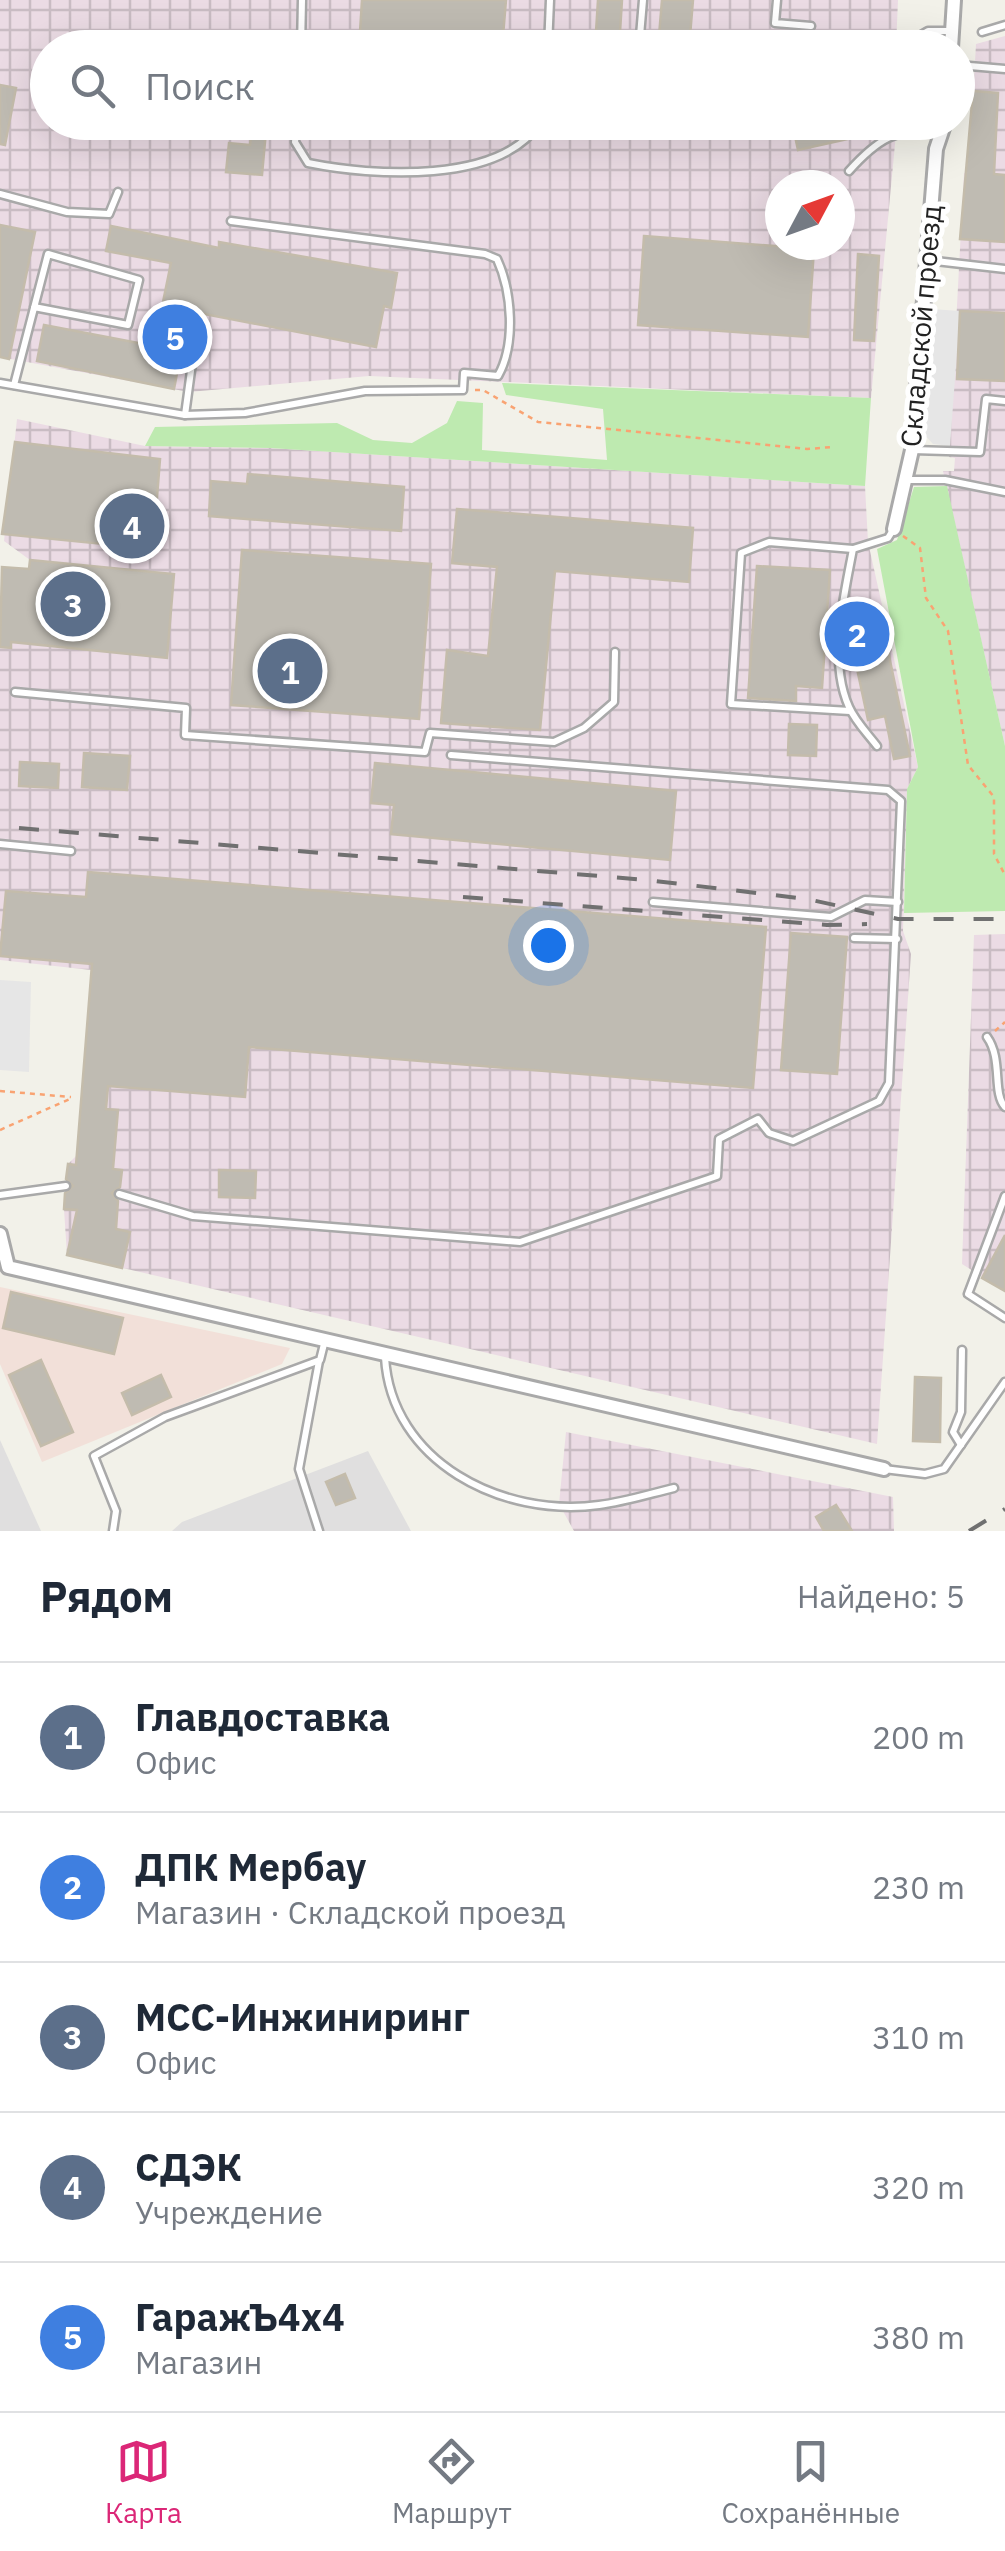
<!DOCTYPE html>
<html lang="ru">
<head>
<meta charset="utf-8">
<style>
	:root { --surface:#fff; --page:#f2f2f3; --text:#1f2937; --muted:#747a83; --line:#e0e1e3; --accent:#db2777 }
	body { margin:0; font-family:"IBM Plex Sans",sans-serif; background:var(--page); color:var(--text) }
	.compass { position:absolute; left:765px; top:170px; width:90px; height:90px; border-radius:50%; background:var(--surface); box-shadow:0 10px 40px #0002; rotate:49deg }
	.you { position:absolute; left:548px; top:945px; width:35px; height:35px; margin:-25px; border:8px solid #fff; border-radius:50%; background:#1a73e8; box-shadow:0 0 0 15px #1a73e833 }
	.badge { display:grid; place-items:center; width:65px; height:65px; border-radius:50%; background:var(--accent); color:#fff; font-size:32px; font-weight:700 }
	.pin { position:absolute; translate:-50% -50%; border:5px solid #fff; box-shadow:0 2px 10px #0006 }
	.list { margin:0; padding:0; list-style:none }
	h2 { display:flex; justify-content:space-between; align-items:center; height:130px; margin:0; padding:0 40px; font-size:42px }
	h2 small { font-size:32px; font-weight:400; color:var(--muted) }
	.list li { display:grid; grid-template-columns:65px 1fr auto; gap:30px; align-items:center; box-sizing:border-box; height:150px; padding:0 40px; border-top:2px solid var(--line) }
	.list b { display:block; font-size:38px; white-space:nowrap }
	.list p { margin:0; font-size:32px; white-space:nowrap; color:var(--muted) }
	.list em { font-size:32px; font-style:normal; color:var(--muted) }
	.icon { flex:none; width:55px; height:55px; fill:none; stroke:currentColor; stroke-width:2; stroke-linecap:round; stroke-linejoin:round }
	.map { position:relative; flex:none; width:1005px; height:1531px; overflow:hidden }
	.search { position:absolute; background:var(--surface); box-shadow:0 10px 40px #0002; left:30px; right:30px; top:30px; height:110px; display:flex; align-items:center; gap:25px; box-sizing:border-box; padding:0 35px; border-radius:55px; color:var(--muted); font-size:38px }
	.sheet { height:880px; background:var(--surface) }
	nav { display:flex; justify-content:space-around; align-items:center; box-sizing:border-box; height:140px; border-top:2px solid var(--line); background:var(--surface); font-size:28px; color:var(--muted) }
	nav a { display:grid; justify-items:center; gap:5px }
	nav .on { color:var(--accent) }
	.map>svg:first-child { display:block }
</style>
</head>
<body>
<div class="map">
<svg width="1005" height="1531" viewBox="0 0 1005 1531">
	<defs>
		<pattern id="industrial-grid" width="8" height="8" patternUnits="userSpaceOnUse" patternTransform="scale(2.5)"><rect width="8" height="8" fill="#ebdbe4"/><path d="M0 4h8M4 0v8" fill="none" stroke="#c9bcc3"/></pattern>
	</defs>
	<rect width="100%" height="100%" fill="#f2f1e9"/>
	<g fill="#e0dfdf">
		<path d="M0,1440L41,1531H0Z"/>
		<path d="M368,1451L411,1531H172L182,1522Z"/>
	</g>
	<path fill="#f2e0d9" d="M0,1287L290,1348L282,1364L42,1462L0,1364Z"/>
	<g fill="url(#industrial-grid)" fill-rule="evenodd">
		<path d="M0,0H898L896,47L48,48V122L897,123L871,398L369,376L189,392L0,357ZM780,185H840V245H780Z"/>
		<path d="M1005,36V746L943,471H954L955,458L949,457L964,173L969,172L976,44Z"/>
		<path d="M17,419L145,446L270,448L865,486L868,542L918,767L907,789L903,931L911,954L877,1444L67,1255L64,1209L68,1164L77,1155L91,970L0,960V643H23L30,560L4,541Z"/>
		<path d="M1005,934V1291L962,1264L974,935Z"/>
		<path d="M566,1432L893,1497L894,1531H574L559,1504Z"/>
	</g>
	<g fill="#beeab0">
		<path d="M502,383L871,398L865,486L270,448L145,446L155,427L337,423L373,440L412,443L447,423L457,401L483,403L482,450L607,460L603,409L506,395Z"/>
		<path d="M947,486L1005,746V911L904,913L907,789L918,767L877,549L897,540L914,487Z"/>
	</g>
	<g fill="#e6e6e6">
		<path d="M931,309L960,311L950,446L933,444L923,433Z"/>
		<path d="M0,980L31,982L29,1072L0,1070Z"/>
	</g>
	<g fill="#bfbbb2" stroke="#c4bcab" stroke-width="2.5">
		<path d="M362,0H506L502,48H359Z"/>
		<path d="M598,0H622L619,48H595Z"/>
		<path d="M662,0H693L689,48H658Z"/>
		<path d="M0,85L16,88L5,145L0,144Z"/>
		<path d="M973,91L998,93L994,174L1005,175V242L960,239Z"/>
		<path d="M792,122H849L852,138L798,150Z"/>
		<path d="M252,129L266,131L262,175L226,172L229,143L250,145Z"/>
		<path d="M0,225L35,232L9,359L0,357Z"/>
		<path d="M111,226L219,248V242L397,273L391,308L384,306L376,347L189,311L174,389L37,361L44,325L154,346L171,263L106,251Z"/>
		<path d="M644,236L814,249L808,337L638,325Z"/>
		<path d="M858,254L879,256L874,341L854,340Z"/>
		<path d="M960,311L1005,313V381L957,379Z"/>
		<path d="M15,442L160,459L153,549L2,534Z"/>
		<path d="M248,474L404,487L401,531L209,516L211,481L247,484Z"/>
		<path d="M457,509L693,528L689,582L555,571L540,730L441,723L447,650L488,656L497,567L452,563Z"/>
		<path d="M242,550L431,564L419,719L231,705Z"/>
		<path d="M30,560L174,574L167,658L11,642V648L0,647L2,567L29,569Z"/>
		<path d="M757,566L830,570L822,688L796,686V701L748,698Z"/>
		<path d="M880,613L910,756L894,759L885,716L868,720L847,622Z"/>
		<path d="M789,724L817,725L816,756L788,755Z"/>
		<path d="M84,753L130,756L127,790L82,787Z"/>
		<path d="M20,762L59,764L58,788L19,786Z"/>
		<path d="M375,763L676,791L670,860L391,834L394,805L371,803Z"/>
		<path d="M88,872L766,927L753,1088L249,1047L245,1097L108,1086L106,1109L118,1110L113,1169L122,1170L120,1187L112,1193L118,1201L116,1229L130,1232L122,1268L67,1255L77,1210L64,1209L65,1193L73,1186L66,1179L68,1164L76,1165L92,964L0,956L6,891L86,897Z"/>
		<path d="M791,933L847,937L837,1074L781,1070Z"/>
		<path d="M219,1170L256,1171L255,1198L219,1197Z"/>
		<path d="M1005,1235V1291L982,1278Z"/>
		<path d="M11,1292L123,1318L114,1354L3,1328Z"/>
		<path d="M41,1360L73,1432L41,1446L9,1375Z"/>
		<path d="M161,1375L171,1397L132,1415L122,1393Z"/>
		<path d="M915,1377L941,1378L940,1442L913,1441Z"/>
		<path d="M345,1474L355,1498L336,1505L326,1482Z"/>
		<path d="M836,1505L852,1531H824L816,1517Z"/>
	</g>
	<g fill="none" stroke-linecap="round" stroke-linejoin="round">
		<g stroke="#a9a9a9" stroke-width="11">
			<g id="service">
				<path d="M777,0L775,23L811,26"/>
				<path d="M982,32L1005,25"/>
				<path d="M301,48L302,0"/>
				<path d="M548,48L550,0"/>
				<path d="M639,48L643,0"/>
				<path d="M899,48L928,31H951"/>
				<path d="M958,65L1005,69"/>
				<path d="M297,122L295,142L308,163C372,176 501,185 540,122"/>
				<path d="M849,171C875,142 898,124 939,134"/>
				<path d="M0,194L67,212L109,214L118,192"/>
				<path d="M927,260L1005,269"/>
				<path d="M0,383L185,415L245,413L365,391L463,390L464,373L498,376C516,344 512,292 497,259L485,254L231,221"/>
				<path d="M14,385L48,254L139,280L128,325L34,307"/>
				<path d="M185,415L196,334"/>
				<path d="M913,450L980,452L986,399L1005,401"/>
				<path d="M908,480H945L1005,492"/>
				<path d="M15,692L186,708L185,735L425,752L430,733L554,742L584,728L614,702L615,652"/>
				<path d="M850,711L731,704L741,553L769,542L853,549"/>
				<path d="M877,746C867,733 855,721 849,707C828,660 844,597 853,549L888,538L893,530"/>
				<path d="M0,844L71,851"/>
				<path d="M653,902L831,917L865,900L898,902"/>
				<path d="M854,938L897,939"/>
				<path d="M987,1037C1003,1059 992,1093 1005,1107"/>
				<path d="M119,1194L193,1216L520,1242L717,1176L719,1139L758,1119L769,1133L793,1141L879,1101L889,1083L901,801L888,790L451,755"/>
				<path d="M0,1195L66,1186"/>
				<path d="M1005,1196L968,1294L1005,1318"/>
				<path d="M385,1357C391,1462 502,1518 599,1505C624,1502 649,1494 674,1488"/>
				<path d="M961,1445L953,1432L961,1412L962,1350"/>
				<path d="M884,1469L925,1474L944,1469L1005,1382"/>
				<path d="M113,1531L116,1511L94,1456L165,1417L320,1360L325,1340"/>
				<path d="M319,1531L299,1469L319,1361"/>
			</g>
		</g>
		<g stroke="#a9a9a9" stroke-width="18">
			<g id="minor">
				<path d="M951,48L954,0"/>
				<path d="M894,529L912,450L936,149L945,122"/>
				<path d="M0,1234L8,1267L884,1469"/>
			</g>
		</g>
		<g stroke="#f9a372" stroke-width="2.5" stroke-dasharray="5 5" stroke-linecap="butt">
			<path d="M475,390H483L538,422L807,449L833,447"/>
			<path d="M903,536L920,548L926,598L948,631L968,765L994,797V854L1005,875"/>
			<path d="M995,1031L1005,1022"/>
			<path d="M0,1091L71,1097"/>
			<path d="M0,1130L72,1098"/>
		</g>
		<use href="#service" stroke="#fff" stroke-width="6"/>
		<use href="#minor" stroke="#fff" stroke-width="12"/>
		<g stroke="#707070" stroke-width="4" stroke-dasharray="20 20" stroke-linecap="butt">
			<path d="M19,828L647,880L807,899L898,919H1005"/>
			<path d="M463,897L827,925L867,924"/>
			<path d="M969,1531L1005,1509"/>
		</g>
	</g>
	<g text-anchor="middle" stroke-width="10" stroke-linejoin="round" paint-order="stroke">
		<g font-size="28" fill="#222" stroke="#fff">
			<text transform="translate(921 326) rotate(-85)" y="10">Складской проезд</text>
		</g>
	</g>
</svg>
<svg class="compass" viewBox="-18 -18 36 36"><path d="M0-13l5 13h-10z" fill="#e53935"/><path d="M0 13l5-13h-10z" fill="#747a83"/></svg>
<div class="you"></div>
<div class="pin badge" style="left:290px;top:671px;background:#5c6f8a">1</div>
<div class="pin badge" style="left:857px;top:634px;background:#3f7fe0">2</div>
<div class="pin badge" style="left:73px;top:604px;background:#5c6f8a">3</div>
<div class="pin badge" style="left:132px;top:526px;background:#5c6f8a">4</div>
<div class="pin badge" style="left:175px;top:337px;background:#3f7fe0">5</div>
<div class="search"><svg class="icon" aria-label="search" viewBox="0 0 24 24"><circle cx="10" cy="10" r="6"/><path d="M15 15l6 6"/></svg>Поиск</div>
</div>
<section class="sheet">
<h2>Рядом<small>Найдено: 5</small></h2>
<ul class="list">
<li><span class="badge" style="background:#5c6f8a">1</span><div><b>Главдоставка</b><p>Офис</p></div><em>200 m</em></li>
<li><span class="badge" style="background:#3f7fe0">2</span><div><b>ДПК Мербау</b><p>Магазин · Складской проезд</p></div><em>230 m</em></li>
<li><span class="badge" style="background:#5c6f8a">3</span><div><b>МСС-Инжиниринг</b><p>Офис</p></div><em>310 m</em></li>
<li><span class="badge" style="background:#5c6f8a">4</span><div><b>СДЭК</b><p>Учреждение</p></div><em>320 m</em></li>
<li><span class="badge" style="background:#3f7fe0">5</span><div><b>ГаражЪ4х4</b><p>Магазин</p></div><em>380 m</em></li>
</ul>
</section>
<nav>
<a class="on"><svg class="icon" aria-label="map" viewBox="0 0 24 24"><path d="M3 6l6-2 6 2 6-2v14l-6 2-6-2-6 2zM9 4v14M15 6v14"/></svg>Карта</a>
<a><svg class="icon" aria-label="directions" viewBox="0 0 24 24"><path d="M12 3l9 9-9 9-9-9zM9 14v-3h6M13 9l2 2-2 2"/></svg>Маршрут</a>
<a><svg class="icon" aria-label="saved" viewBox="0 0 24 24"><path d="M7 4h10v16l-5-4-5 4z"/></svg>Сохранённые</a>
</nav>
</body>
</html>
